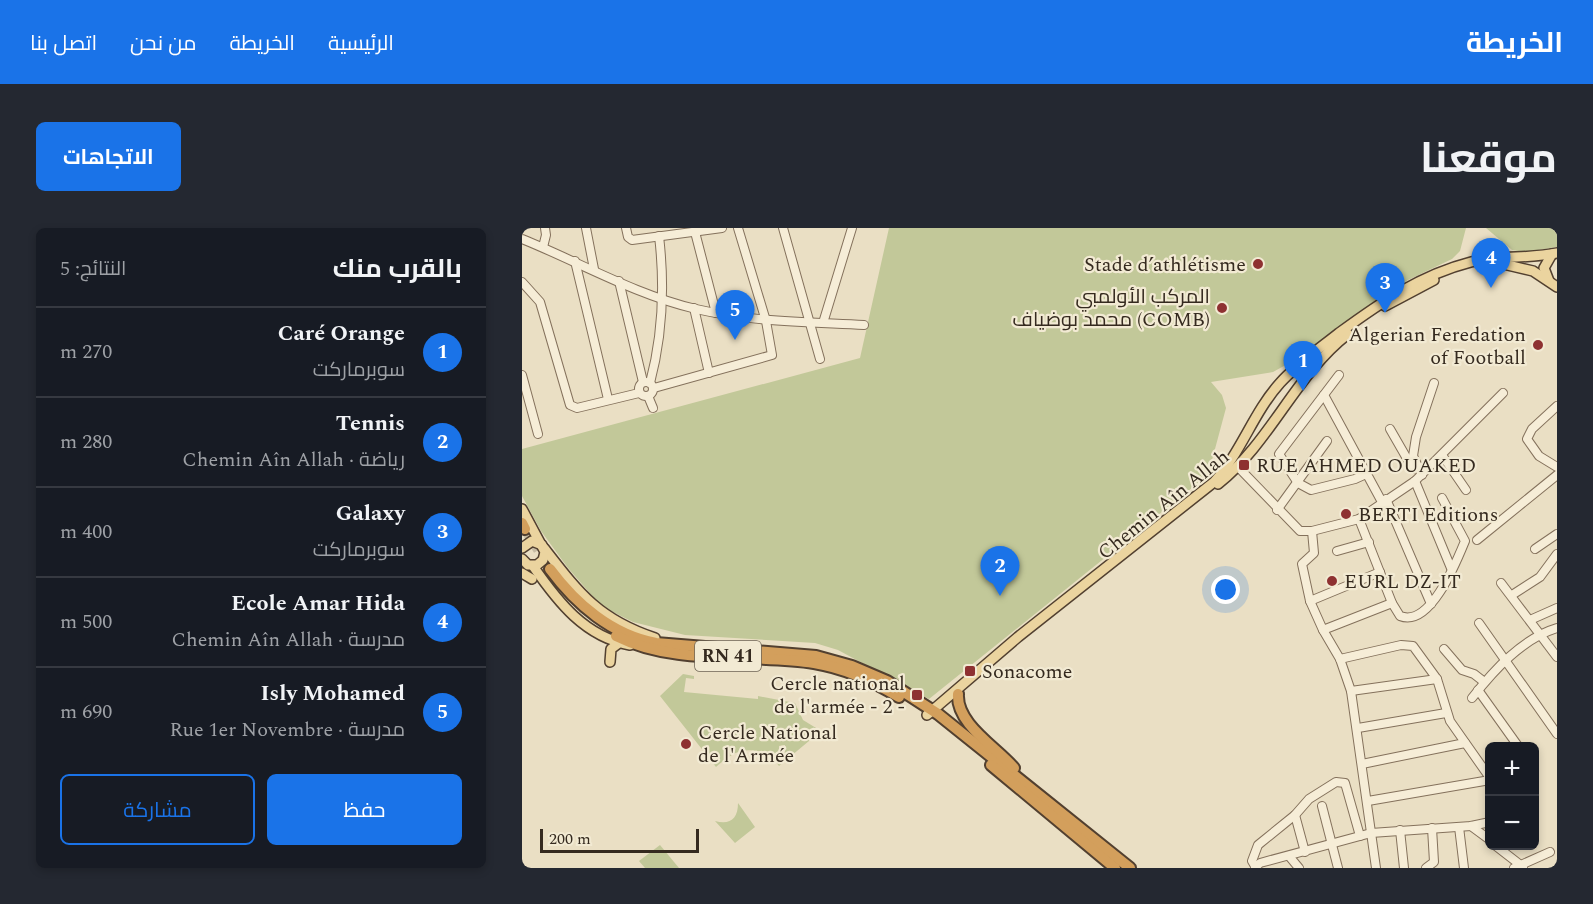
<!DOCTYPE html>
<html lang="ar">
<head>
<meta charset="utf-8">
<style>
	:root { --surface:#171b24; --page:#242831; --text:#f1f3f6; --muted:#9ea1a6; --line:#363941; --accent:#1a73e8 }
	body { margin:0; font-family:Spectral,Cairo,serif; background:var(--page); color:var(--text); direction:rtl }
	.controls { position:absolute; right:18px; bottom:18px; display:grid; overflow:hidden; border-radius:9px; box-shadow:0 3px 9px #0003 }
	.controls button { width:54px; height:54px; display:grid; place-items:center; padding:0; border:0; border-bottom:2px solid var(--line); background:var(--surface); color:var(--text); font:30px sans-serif }
	.scale { position:absolute; left:18px; bottom:15px; width:159px; box-sizing:border-box; padding-left:6px; border:3px solid #352a1f; border-top:0; font-size:16px; line-height:21px; white-space:nowrap; color:#352a1f; -webkit-text-stroke:4px #f2ead3; paint-order:stroke }
	.you { position:absolute; left:704px; top:362px; width:21px; height:21px; margin:-15px; border:4px solid #fff; border-radius:50%; background:#1a73e8; box-shadow:0 0 0 9px #1a73e833 }
	.badge { display:grid; place-items:center; width:39px; height:39px; border-radius:50%; background:var(--accent); color:#fff; font-size:20px; font-weight:700 }
	.pin { position:absolute; translate:-50% -50px; filter:drop-shadow(0 2px 3px #0008) }
	.pin::after { content:''; position:absolute; top:32px; width:21px; height:18px; background:inherit; clip-path:polygon(0 0,100% 0,50% 100%) }
	.list { margin:0; padding:0; list-style:none }
	h2 { display:flex; justify-content:space-between; align-items:center; height:78px; margin:0; padding:0 24px; font-size:26px }
	h2 small { font-size:20px; font-weight:400; color:var(--muted) }
	.list li { display:grid; grid-template-columns:39px 1fr auto; gap:18px; align-items:center; box-sizing:border-box; height:90px; padding:0 24px; border-top:2px solid var(--line) }
	.list b { display:block; font-size:22px; white-space:nowrap }
	.list p { margin:0; font-size:20px; white-space:nowrap; color:var(--muted) }
	.list em { font-size:20px; font-style:normal; color:var(--muted) }
	.actions { display:flex; gap:12px; padding:18px 24px }
	.actions a { flex:1; padding:14px 0; border:2px solid var(--accent); border-radius:9px; text-align:center; font-size:21px; color:var(--accent) }
	.actions .main { background:var(--accent); color:#fff }
	.map { position:relative; flex:none; width:1035px; height:640px; overflow:hidden; direction:ltr; border-radius:9px }
	header { display:flex; align-items:center; gap:36px; box-sizing:border-box; height:84px; padding:0 30px; background:var(--accent); color:#fff }
	header strong { font-size:28px }
	nav { display:flex; gap:33px; margin-inline-start:auto; font-size:21px }
	.intro { display:flex; align-items:center; justify-content:space-between; box-sizing:border-box; height:144px; padding:0 36px }
	h1 { margin:0; font-size:42px }
	.button { padding:15px 27px; border-radius:9px; background:var(--accent); color:#fff; font-size:21px; font-weight:700 }
	main { display:flex; gap:36px; padding:0 36px }
	aside { flex:1; background:var(--surface); border-radius:9px; box-shadow:0 3px 9px #0003 }
	.map>svg:first-child { display:block }
</style>
</head>
<body>
<header>
<strong>الخريطة</strong>
<nav><a>الرئيسية</a><a>الخريطة</a><a>من نحن</a><a>اتصل بنا</a></nav>
</header>
<div class="intro"><h1>موقعنا</h1><a class="button">الاتجاهات</a></div>
<main>
<div class="map">
<svg width="1035" height="640" viewBox="0 0 1035 640">
	<rect width="100%" height="100%" fill="#eadfc4"/>
	<g fill="#c2c899">
		<path d="M367,0H944L938,23L930,31L886,52L771,133L751,144L689,154L700,167L704,180L686,247L407,471L316,422L293,415L163,407L111,394L79,378L46,340L19,303L0,268V221L338,130Z"/>
		<path d="M964,0H1035V19L992,26L996,23L990,22Z"/>
		<path d="M161,446L172,448V451L164,450L162,464L236,471V468L273,475L281,492L299,503L257,538L254,534L263,524V517L257,518V523L252,526C223,520 217,519 194,539L138,468Z"/>
		<path d="M216,575L233,599L213,615L193,593C208,597 216,591 216,575Z"/>
		<path d="M138,617L157,640H123L117,633Z"/>
	</g>
	<g fill="none" stroke-linecap="round" stroke-linejoin="round">
		<path stroke="#c6bba3" stroke-width="10" stroke-dasharray="10 5" stroke-linecap="butt" d="M3,301L28,341"/>
		<g stroke="#84715c" stroke-width="10">
			<g id="minor">
				<path d="M64,0L72,41"/>
				<path d="M104,0L106,9L110,12L200,0"/>
				<path d="M261,0L298,131"/>
				<path d="M173,4L194,85"/>
				<path d="M0,11C57,34 114,67 174,81C230,94 285,94 342,97"/>
				<path d="M21,19L24,7L23,0"/>
				<path d="M53,33L86,171"/>
				<path d="M97,53L121,154"/>
				<path d="M0,54L18,74L48,177L55,180L117,165"/>
				<path d="M172,80L187,145"/>
				<path d="M301,95L330,0"/>
				<path d="M0,147L16,206"/>
				<path d="M817,147L757,226L776,255L789,262L833,251L844,246"/>
				<circle cx="124" cy="161" r="7"/>
				<path d="M128,155C141,106 143,59 137,8"/>
				<path d="M132,160L250,127L244,93L216,0"/>
				<path d="M802,167L860,274"/>
				<path d="M126,168L131,180"/>
				<path d="M1035,178L1010,201L1005,211L1017,228L1035,239"/>
				<path d="M868,201L891,241"/>
				<path d="M920,227L944,262"/>
				<path d="M717,240L778,303H790L837,291L893,253L981,165"/>
				<path d="M900,247L891,228L894,209L912,155"/>
				<path d="M893,253L929,340"/>
				<path d="M864,271L909,376"/>
				<path d="M755,282L805,213"/>
				<path d="M837,291L870,375L878,388C908,400 934,335 943,313L920,270"/>
				<path d="M790,303L792,325L780,336L788,373L801,402L818,431L829,463L854,640"/>
				<path d="M955,312L1035,247"/>
				<path d="M1013,321L1035,306"/>
				<path d="M815,323L847,314"/>
				<path d="M979,355L1035,429"/>
				<path d="M990,367L1018,349L1035,326"/>
				<path d="M788,373L858,344"/>
				<path d="M1008,392L1035,380"/>
				<path d="M957,395L1035,506"/>
				<path d="M801,402L870,375"/>
				<path d="M922,421L940,442L952,446L961,453"/>
				<path d="M818,431L879,417L891,418L915,451L928,493L968,550"/>
				<path d="M956,462L996,518"/>
				<path d="M829,463L915,451"/>
				<path d="M950,470C972,442 1001,410 1035,400"/>
				<path d="M836,500L924,485"/>
				<path d="M840,536L943,515"/>
				<path d="M846,573L968,552"/>
				<path d="M800,578L816,640"/>
				<path d="M773,587L783,624"/>
				<path d="M949,598L968,612"/>
				<path d="M937,599L942,640"/>
				<path d="M878,602L882,640"/>
				<path d="M974,618L1001,639"/>
				<path d="M767,628L777,640"/>
				<path d="M733,638L730,633L736,617L773,587L787,571L814,554L823,555L838,608"/>
				<path d="M733,640L738,635L849,605L949,598L968,594"/>
				<path d="M904,640L912,634L910,600"/>
				<path d="M992,640L1028,624"/>
			</g>
		</g>
		<g stroke="#524030" stroke-width="12">
			<g id="major">
				<path d="M977,35L1011,43L1035,59"/>
				<path d="M1027,53L1022,40L1030,26"/>
				<path d="M863,78L912,52"/>
				<path d="M696,256C749,214 773,147 826,106"/>
				<path d="M0,281L23,324L21,332L15,337H6L0,331"/>
				<path d="M0,320L10,313L20,317"/>
				<path d="M22,320C57,365 76,391 133,410"/>
				<path d="M11,338C36,374 63,409 108,417"/>
				<path d="M0,345L10,351"/>
				<path d="M88,434L89,421L97,415"/>
				<path d="M405,487L496,409L692,254C719,225 731,185 758,155C775,136 797,121 817,105C858,75 898,47 949,34C977,27 1007,31 1035,25"/>
			</g>
		</g>
		<g stroke="#524030" stroke-width="14">
			<g id="highway">
				<path d="M0,295L3,301"/>
				<path d="M28,341C54,376 90,407 134,415L294,428L330,438L365,453L416,486L608,640"/>
				<path d="M94,408C154,438 227,425 292,435C323,440 351,453 377,469"/>
				<path d="M436,466C434,496 474,519 492,540"/>
				<path d="M469,537L593,640"/>
			</g>
		</g>
		<use href="#minor" stroke="#f6edd7" stroke-width="8"/>
		<use href="#major" stroke="#ebd49f" stroke-width="9"/>
		<use href="#highway" stroke="#d39f5c" stroke-width="10"/>
	</g>
	<g fill="#8e3131" stroke="#f2ead3" stroke-width="2">
		<circle cx="736" cy="36" r="6"/>
		<circle cx="700" cy="80" r="6"/>
		<circle cx="1016" cy="117" r="6"/>
		<rect x="716" y="231" width="12" height="12" rx="3"/>
		<circle cx="824" cy="286" r="6"/>
		<circle cx="810" cy="353" r="6"/>
		<rect x="442" y="437" width="12" height="12" rx="3"/>
		<rect x="389" y="461" width="12" height="12" rx="3"/>
		<circle cx="164" cy="516" r="6"/>
	</g>
	<g text-anchor="middle" stroke-width="4.5" stroke-linejoin="round" paint-order="stroke">
		<rect fill="#f2ead3" stroke="#6e6455" stroke-width="1.5" x="173" y="413" width="66" height="30" rx="4.5"/>
		<g font-size="18" font-weight="bold" fill="#352a1f">
			<text x="206" y="434">RN 41</text>
		</g>
		<g font-size="20" fill="#352a1f" stroke="#f2ead3" text-anchor="start">
			<text x="724" y="43" text-anchor="end">Stade d’athlétisme</text>
			<text x="688" y="75" text-anchor="end">المركب الأولمبي<tspan x="688" dy="23">محمد بوضياف (COMB)</tspan></text>
			<text x="1004" y="113" text-anchor="end">Algerian Feredation<tspan x="1004" dy="23">of Football</tspan></text>
			<text x="734" y="244">RUE AHMED OUAKED</text>
			<text x="836" y="293">BERTI Editions</text>
			<text x="822" y="360">EURL DZ-IT</text>
			<text x="460" y="450">Sonacome</text>
			<text x="383" y="462" text-anchor="end">Cercle national<tspan x="383" dy="23">de l'armée - 2 -</tspan></text>
			<text x="176" y="511">Cercle National<tspan x="176" dy="23">de l'Armée</tspan></text>
		</g>
		<g font-size="20" fill="#352a1f" stroke="#f2ead3">
			<text transform="translate(641 276) rotate(-39)" y="7">Chemin Aîn Allah</text>
		</g>
	</g>
</svg>
<div class="controls">
<button>+</button>
<button>−</button>
</div>
<div class="scale">200 m</div>
<div class="you"></div>
<div class="pin badge" style="left:781px;top:163px">1</div>
<div class="pin badge" style="left:478px;top:368px">2</div>
<div class="pin badge" style="left:863px;top:85px">3</div>
<div class="pin badge" style="left:969px;top:60px">4</div>
<div class="pin badge" style="left:213px;top:112px">5</div>
</div>
<aside>
<h2>بالقرب منك<small>النتائج: 5</small></h2>
<ul class="list">
<li><span class="badge">1</span><div><b>Caré Orange</b><p>سوبرماركت</p></div><em>270 m</em></li>
<li><span class="badge">2</span><div><b>Tennis</b><p>رياضة · Chemin Aîn Allah</p></div><em>280 m</em></li>
<li><span class="badge">3</span><div><b>Galaxy</b><p>سوبرماركت</p></div><em>400 m</em></li>
<li><span class="badge">4</span><div><b>Ecole Amar Hida</b><p>مدرسة · Chemin Aîn Allah</p></div><em>500 m</em></li>
<li><span class="badge">5</span><div><b>Isly Mohamed</b><p>مدرسة · Rue 1er Novembre</p></div><em>690 m</em></li>
</ul>
<div class="actions"><a class="main">حفظ</a><a>مشاركة</a></div>
</aside>
</main>
</body>
</html>
